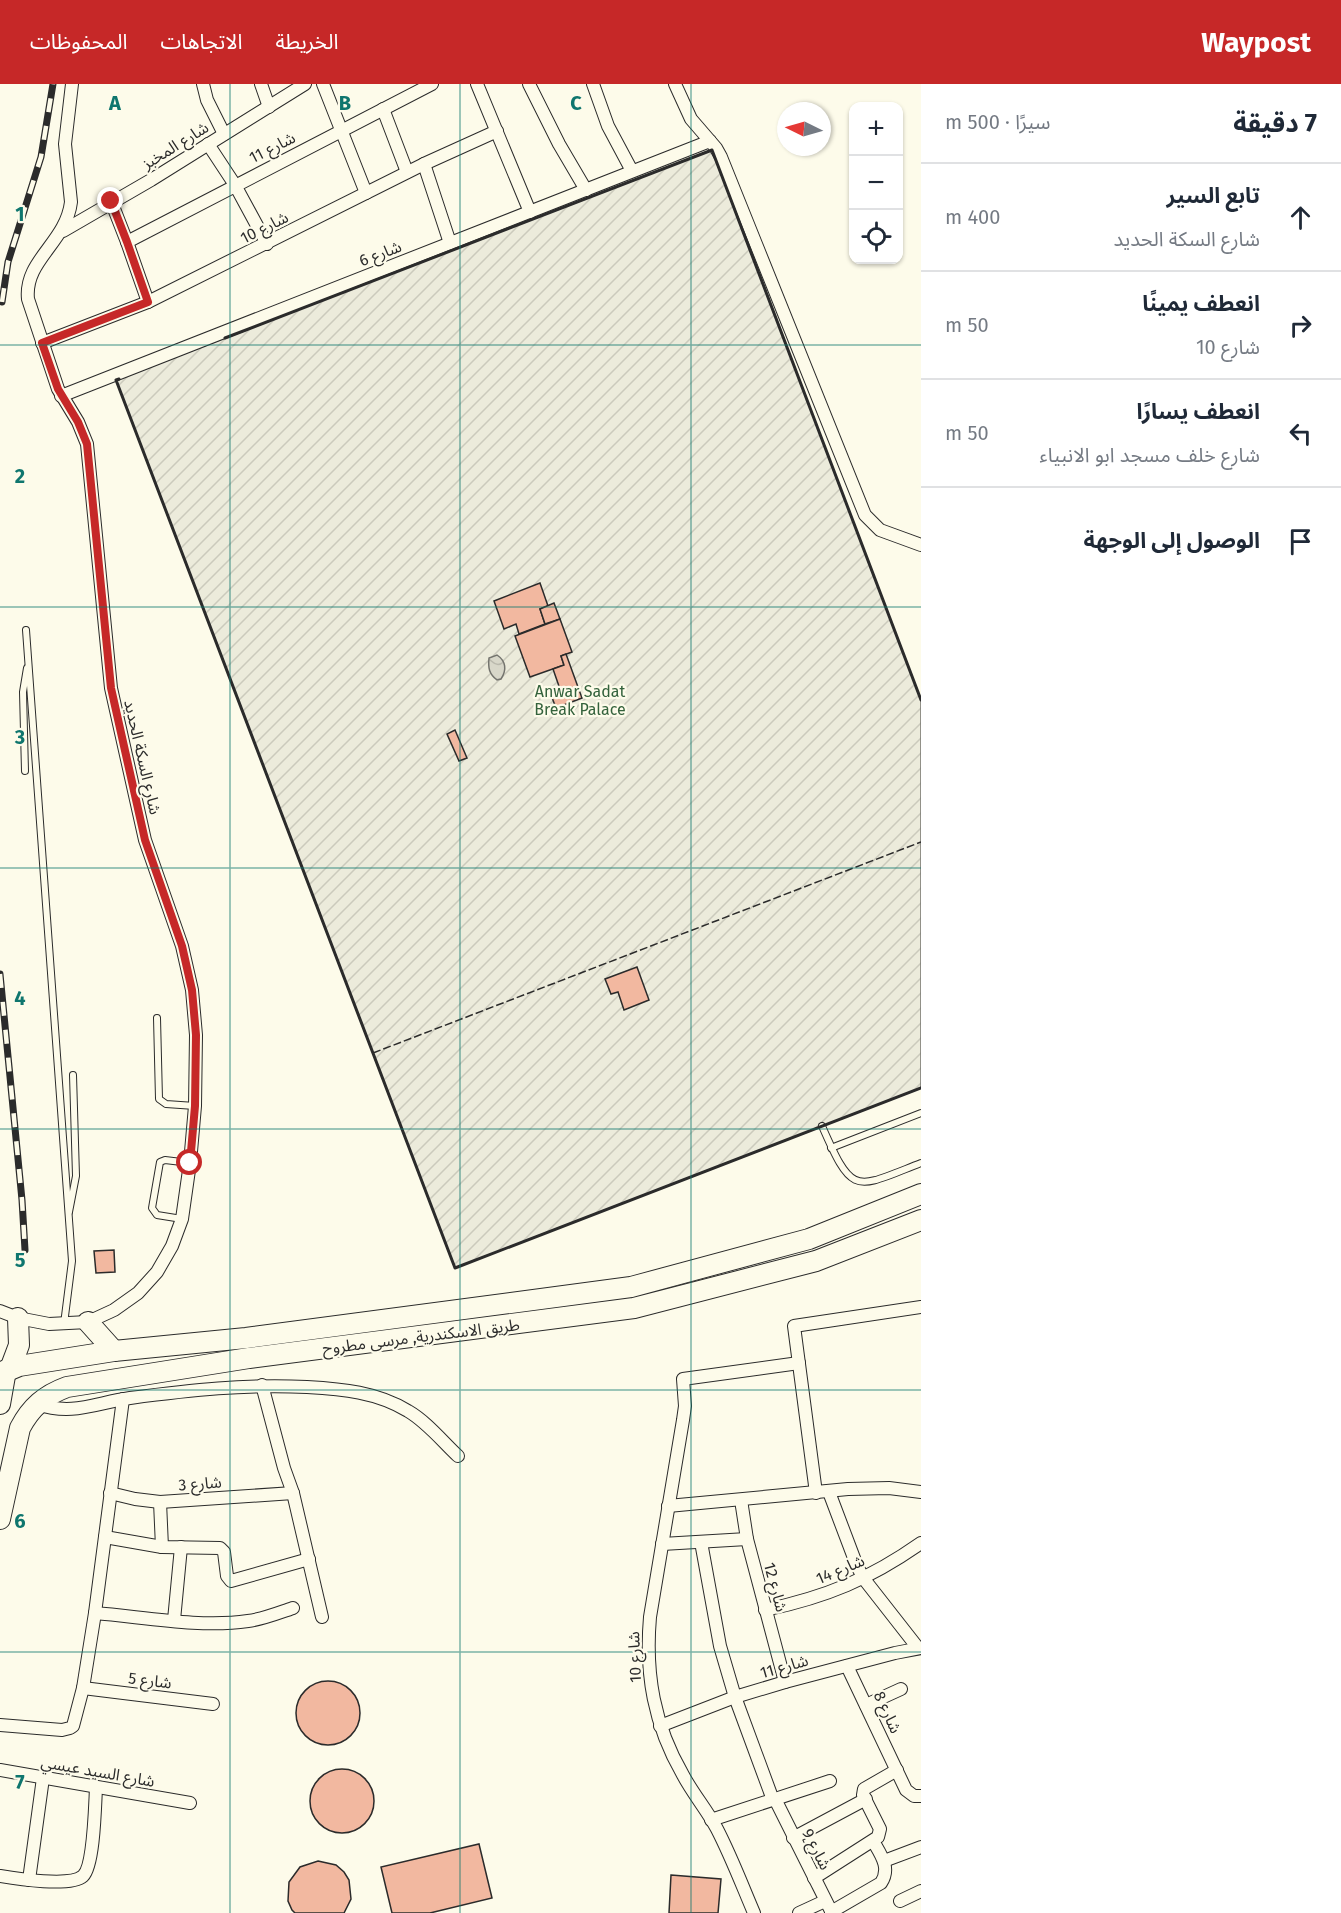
<!DOCTYPE html>
<html lang="ar">
<head>
<meta charset="utf-8">
<style>
	:root { --surface:#fff; --page:#f2f2f3; --text:#1f2937; --muted:#747a83; --line:#e0e1e3; --accent:#c62828 }
	body { margin:0; font-family:"Fira Sans","Noto Sans Arabic",sans-serif; background:var(--page); color:var(--text); direction:rtl }
	.controls { position:absolute; right:18px; top:18px; display:grid; overflow:hidden; border-radius:12px; box-shadow:0 2px 4px #0004 }
	.controls button { width:54px; height:54px; display:grid; place-items:center; padding:0; border:0; border-bottom:2px solid var(--line); background:var(--surface); color:var(--text); font:30px sans-serif }
	.compass { position:absolute; left:777px; top:18px; width:54px; height:54px; border-radius:50%; background:var(--surface); box-shadow:0 2px 4px #0004; rotate:275deg }
	.stop { position:absolute; width:18px; height:18px; margin:-14px; border:4px solid #c62828; border-radius:50%; background:#fff }
	.stop.end { background:#c62828; border-color:#fff; box-shadow:0 2px 6px #0008 }
	.list { margin:0; padding:0; list-style:none }
	h2 { display:flex; justify-content:space-between; align-items:center; height:78px; margin:0; padding:0 24px; font-size:26px }
	h2 small { font-size:20px; font-weight:400; color:var(--muted) }
	.list li { display:grid; grid-template-columns:39px 1fr auto; gap:18px; align-items:center; box-sizing:border-box; height:108px; padding:0 24px; border-top:2px solid var(--line) }
	.list b { display:block; font-size:22px; white-space:nowrap }
	.list p { margin:0; font-size:20px; white-space:nowrap; color:var(--muted) }
	.list em { font-size:20px; font-style:normal; color:var(--muted) }
	.icon { flex:none; width:33px; height:33px; fill:none; stroke:currentColor; stroke-width:2; stroke-linecap:round; stroke-linejoin:round }
	.map { position:relative; flex:none; width:921px; height:1829px; overflow:hidden; direction:ltr }
	header { display:flex; align-items:center; gap:36px; box-sizing:border-box; height:84px; padding:0 30px; background:var(--accent); color:#fff }
	header strong { font-size:28px }
	nav { display:flex; gap:33px; margin-inline-start:auto; font-size:21px }
	main { display:flex }
	aside { flex:1; background:var(--surface) }
	.map>svg:first-child { display:block }
</style>
</head>
<body>
<header>
<strong>Waypost</strong>
<nav><a>الخريطة</a><a>الاتجاهات</a><a>المحفوظات</a></nav>
</header>
<main>
<aside>
<h2>7 دقيقة<small>سيرًا · 500 m</small></h2>
<ul class="list">
<li><svg class="icon" aria-label="ahead" viewBox="0 0 24 24"><path d="M12 20V5M6 11l6-6 6 6"/></svg><div><b>تابع السير</b><p>شارع السكة الحديد</p></div><em>400 m</em></li>
<li><svg class="icon" aria-label="right" viewBox="0 0 24 24"><path d="M7 20v-9h11M14 6l5 5-5 5"/></svg><div><b>انعطف يمينًا</b><p>شارع 10</p></div><em>50 m</em></li>
<li><svg class="icon" aria-label="left" viewBox="0 0 24 24"><path d="M17 20v-9H6M10 6l-5 5 5 5"/></svg><div><b>انعطف يسارًا</b><p>شارع خلف مسجد ابو الانبياء</p></div><em>50 m</em></li>
<li><svg class="icon" aria-label="arrive" viewBox="0 0 24 24"><path d="M6 21V4h12l-3 4 3 4H6"/></svg><div><b>الوصول إلى الوجهة</b></div></li>
</ul>
</aside>
<div class="map">
<svg width="921" height="1829" viewBox="0 0 921 1829">
	<defs>
		<pattern id="garden-furrows" width="10" height="10" patternUnits="userSpaceOnUse" patternTransform="scale(1.5)"><rect width="10" height="10" fill="#ecebdb"/><path d="M-1 1l2-2M0 10L10 0M9 11l2-2" fill="none" stroke="#cbcabc"/></pattern>
		<pattern id="water-waves" width="16" height="10" patternUnits="userSpaceOnUse" patternTransform="scale(1.5)"><rect width="16" height="10" fill="#d8d7c9"/><path d="M0 5q4-4 8 0t8 0" fill="none" stroke="#bab9ad"/></pattern>
	</defs>
	<rect width="100%" height="100%" fill="#fdfbea"/>
	<path fill="url(#garden-furrows)" stroke="#74746e" stroke-width="1.5" d="M712,66L921,616V1004L455,1184L116,296Z"/>
	<path fill="url(#water-waves)" stroke="#74746e" stroke-width="1.5" d="M497,571C506,577 507,586 501,595L497,596C489,590 488,584 489,574Z"/>
	<g fill="#f2b8a0" stroke="#2b2b2b" stroke-width="1.5">
		<path d="M540,499L548,522L540,525L545,540L519,550L516,540L504,545L494,517Z"/>
		<path d="M554,519L560,535L545,540L540,525Z"/>
		<path d="M560,535L572,568L561,572L564,581L530,593L515,552Z"/>
		<path d="M566,570L582,614L556,624L551,611L561,608L553,585L564,581L561,572Z"/>
		<path d="M455,646L467,674L459,677L447,650Z"/>
		<path d="M637,883L649,916L624,926L618,908L611,910L605,895Z"/>
		<path d="M114,1166L115,1188L96,1189L94,1167Z"/>
		<circle cx="328" cy="1629" r="32"/>
		<circle cx="342" cy="1717" r="32"/>
		<path d="M479,1760L492,1814L430,1829H392L381,1783Z"/>
		<path d="M318,1777L336,1781L344,1788L349,1796L351,1815L344,1829H295L292,1826L288,1817L289,1798L300,1783Z"/>
		<path d="M671,1791L721,1795L718,1829H669Z"/>
	</g>
	<g fill="none" stroke-linecap="round" stroke-linejoin="round">
		<g stroke="#2b2b2b" stroke-width="8">
			<g id="service">
				<path d="M26,546L72,1177L64,1240"/>
				<path d="M25,687L23,608L27,584"/>
				<path d="M157,934L159,1015L166,1020L195,1022"/>
				<path d="M822,1042C853,1113 854,1105 921,1079"/>
				<path d="M831,1064L921,1029"/>
				<path d="M69,1128L76,1092L73,991"/>
				<path d="M182,1135L157,1131L152,1124L160,1078L165,1076L190,1079"/>
			</g>
		</g>
		<g stroke="#2b2b2b" stroke-width="14">
			<g id="minor">
				<path d="M203,0L207,16L224,50"/>
				<path d="M261,0L269,23"/>
				<path d="M323,0L366,109"/>
				<path d="M477,0L530,128"/>
				<path d="M529,0L559,60L586,106"/>
				<path d="M593,0L608,42L632,87"/>
				<path d="M675,0L691,35L716,64L721,73L865,431L880,446L921,461"/>
				<path d="M383,25L407,88"/>
				<path d="M208,60L235,101L267,160"/>
				<path d="M424,80L450,159"/>
				<path d="M111,117L127,158L148,218"/>
				<path d="M63,147L151,96L305,0"/>
				<path d="M127,158L432,0"/>
				<path d="M42,259L148,218L424,80L497,47"/>
				<path d="M61,312L710,57"/>
				<path d="M0,1227L18,1234L49,1240L88,1238L114,1226L138,1209L157,1188L172,1162L182,1135L190,1079L195,1022L196,951L192,906L182,862L145,756L111,604L87,360L78,338L58,305L28,215C24,176 66,159 71,118L65,60L72,0"/>
				<path d="M262,1301L284,1384L293,1409L322,1533"/>
				<path d="M37,1320C73,1332 95,1319 130,1314C191,1306 245,1300 307,1303C342,1305 377,1308 408,1327C427,1338 442,1357 458,1372"/>
				<path d="M829,1408L857,1482L864,1495L918,1564"/>
				<path d="M110,1409L135,1415L160,1418L293,1409"/>
				<path d="M816,1409L794,1242L921,1223"/>
				<path d="M741,1416L747,1455L785,1598"/>
				<path d="M160,1418L162,1463"/>
				<path d="M668,1422L848,1405L889,1404L921,1408"/>
				<path d="M105,1453L162,1463L220,1464L224,1468L227,1492L231,1497L309,1475"/>
				<path d="M701,1458L720,1562L735,1613L773,1716"/>
				<path d="M662,1460L747,1455"/>
				<path d="M765,1526C826,1513 870,1495 921,1459"/>
				<path d="M95,1529C144,1533 200,1544 248,1537C264,1535 278,1529 293,1524"/>
				<path d="M174,1536L181,1463"/>
				<path d="M847,1582L906,1706L914,1712H921"/>
				<path d="M83,1604L213,1620"/>
				<path d="M866,1621L901,1605"/>
				<path d="M0,1641L62,1646L70,1644L73,1642L83,1604L95,1529L123,1315"/>
				<path d="M660,1642L735,1613L785,1598L895,1569L921,1564"/>
				<path d="M0,1686L190,1719"/>
				<path d="M775,1715L832,1829"/>
				<path d="M711,1736L830,1697"/>
				<path d="M793,1754L866,1715"/>
				<path d="M884,1777L921,1763"/>
				<path d="M0,1792C17,1795 71,1803 83,1792C94,1782 95,1721 96,1704"/>
				<path d="M814,1794L878,1753L880,1745L863,1711L864,1705L897,1686"/>
				<path d="M29,1796L43,1694"/>
				<path d="M900,1817L921,1807"/>
				<path d="M831,1828L881,1799C891,1784 881,1771 873,1757"/>
				<path d="M754,1829C742,1801 731,1772 717,1745C707,1726 693,1710 683,1691C654,1641 645,1590 650,1533L683,1336L685,1322L683,1295L799,1279"/>
				<path d="M799,1829L825,1817"/>
			</g>
		</g>
		<g stroke="#2b2b2b" stroke-width="22">
			<g id="primary">
				<path d="M88,1238L114,1267"/>
				<path d="M10,1285L19,1261L18,1234"/>
				<path d="M0,1290L19,1282L114,1267L246,1254L631,1203L809,1155L921,1110"/>
				<path d="M0,1320L6,1286"/>
				<path d="M0,1435L20,1344C31,1323 45,1311 67,1303L249,1274L634,1224L816,1177L921,1136"/>
			</g>
		</g>
		<use href="#service" stroke="#fdfbea" stroke-width="6"/>
		<use href="#minor" stroke="#fdfbea" stroke-width="12"/>
		<use href="#primary" stroke="#fdfbea" stroke-width="20"/>
		<g stroke="#2b2b2b" stroke-width="7">
			<g id="rail">
				<path d="M2,218L8,178L41,73L53,0"/>
				<path d="M0,890L22,1116L25,1166"/>
			</g>
		</g>
		<use href="#rail" stroke="#fdfbea" stroke-width="4.5" stroke-dasharray="14" stroke-linecap="butt"/>
		<path stroke="#2b2b2b" stroke-width="1.5" stroke-dasharray="8 3" stroke-linecap="butt" d="M373,969L921,758"/>
		<g stroke="#2b2b2b" stroke-width="3">
			<path d="M225,254L712,66L921,616"/>
			<path d="M119,295L116,296L455,1184L921,1004"/>
		</g>
	</g>
	<g fill="none" stroke-linecap="round" stroke-linejoin="round">
		<path stroke="#c62828" stroke-width="8" d="M111,117L127,158L148,218L42,259L58,305L78,338L87,360L111,604L145,756L182,862L192,906L196,951L195,1022L190,1079"/>
	</g>
	<path fill="none" stroke="#0f766e" stroke-width="1.5" stroke-opacity="0.55" d="M230,0V1829M460,0V1829M691,0V1829M0,261H921M0,523H921M0,784H921M0,1045H921M0,1306H921M0,1568H921"/>
	<g text-anchor="middle" stroke-width="4.5" stroke-linejoin="round" paint-order="stroke">
		<g font-size="16" fill="#2b2b2b" stroke="#fdfbea">
			<text transform="translate(175 61) rotate(-32)" y="6">شارع المخبز</text>
			<text transform="translate(272 63) rotate(-27)" y="6">شارع 11</text>
			<text transform="translate(264 143) rotate(-27)" y="6">شارع 10</text>
			<text transform="translate(380 169) rotate(-21)" y="6">شارع 6</text>
			<text transform="translate(143 673) rotate(77)" y="6">شارع السكة الحديد</text>
			<text transform="translate(421 1252) rotate(-7)" y="6">طريق الاسكندرية, مرسى مطروح</text>
			<text transform="translate(200 1399) rotate(-4)" y="6">شارع 3</text>
			<text transform="translate(840 1485) rotate(-23)" y="6">شارع 14</text>
			<text transform="translate(776 1503) rotate(75)" y="6">شارع 12</text>
			<text transform="translate(634 1573) rotate(-92)" y="6">شارع 10</text>
			<text transform="translate(784 1582) rotate(-16)" y="6">شارع 11</text>
			<text transform="translate(150 1596) rotate(7)" y="6">شارع 5</text>
			<text transform="translate(888 1628) rotate(65)" y="6">شارع 8</text>
			<text transform="translate(98 1687) rotate(10)" y="6">شارع السيد عيسي</text>
			<text transform="translate(817 1765) rotate(63)" y="6">شارع 9</text>
		</g>
		<g font-size="16" fill="#34623c" stroke="#fdfbea">
			<text x="580" y="613">Anwar Sadat<tspan x="580" dy="18">Break Palace</tspan></text>
		</g>
	</g>
	<g font-size="20" text-anchor="middle" font-weight="bold" fill="#0f766e" stroke="#fdfbea" stroke-width="4.5" stroke-linejoin="round" paint-order="stroke">
		<text x="115" y="26">A</text>
		<text x="345" y="26">B</text>
		<text x="576" y="26">C</text>
		<text x="20" y="137">1</text>
		<text x="20" y="399">2</text>
		<text x="20" y="660">3</text>
		<text x="20" y="921">4</text>
		<text x="20" y="1183">5</text>
		<text x="20" y="1444">6</text>
		<text x="20" y="1705">7</text>
	</g>
</svg>
<div class="controls">
<button>+</button>
<button>−</button>
<button><svg class="icon" aria-label="locate" viewBox="0 0 24 24"><circle cx="12" cy="12" r="6"/><path d="M12 2v4M12 18v4M2 12h4M18 12h4"/></svg></button>
</div>
<svg class="compass" viewBox="-18 -18 36 36"><path d="M0-13l5 13h-10z" fill="#e53935"/><path d="M0 13l5-13h-10z" fill="#747a83"/></svg>
<div class="stop" style="left:190px;top:1079px"></div>
<div class="stop end" style="left:111px;top:117px"></div>
</div>
</main>
</body>
</html>
